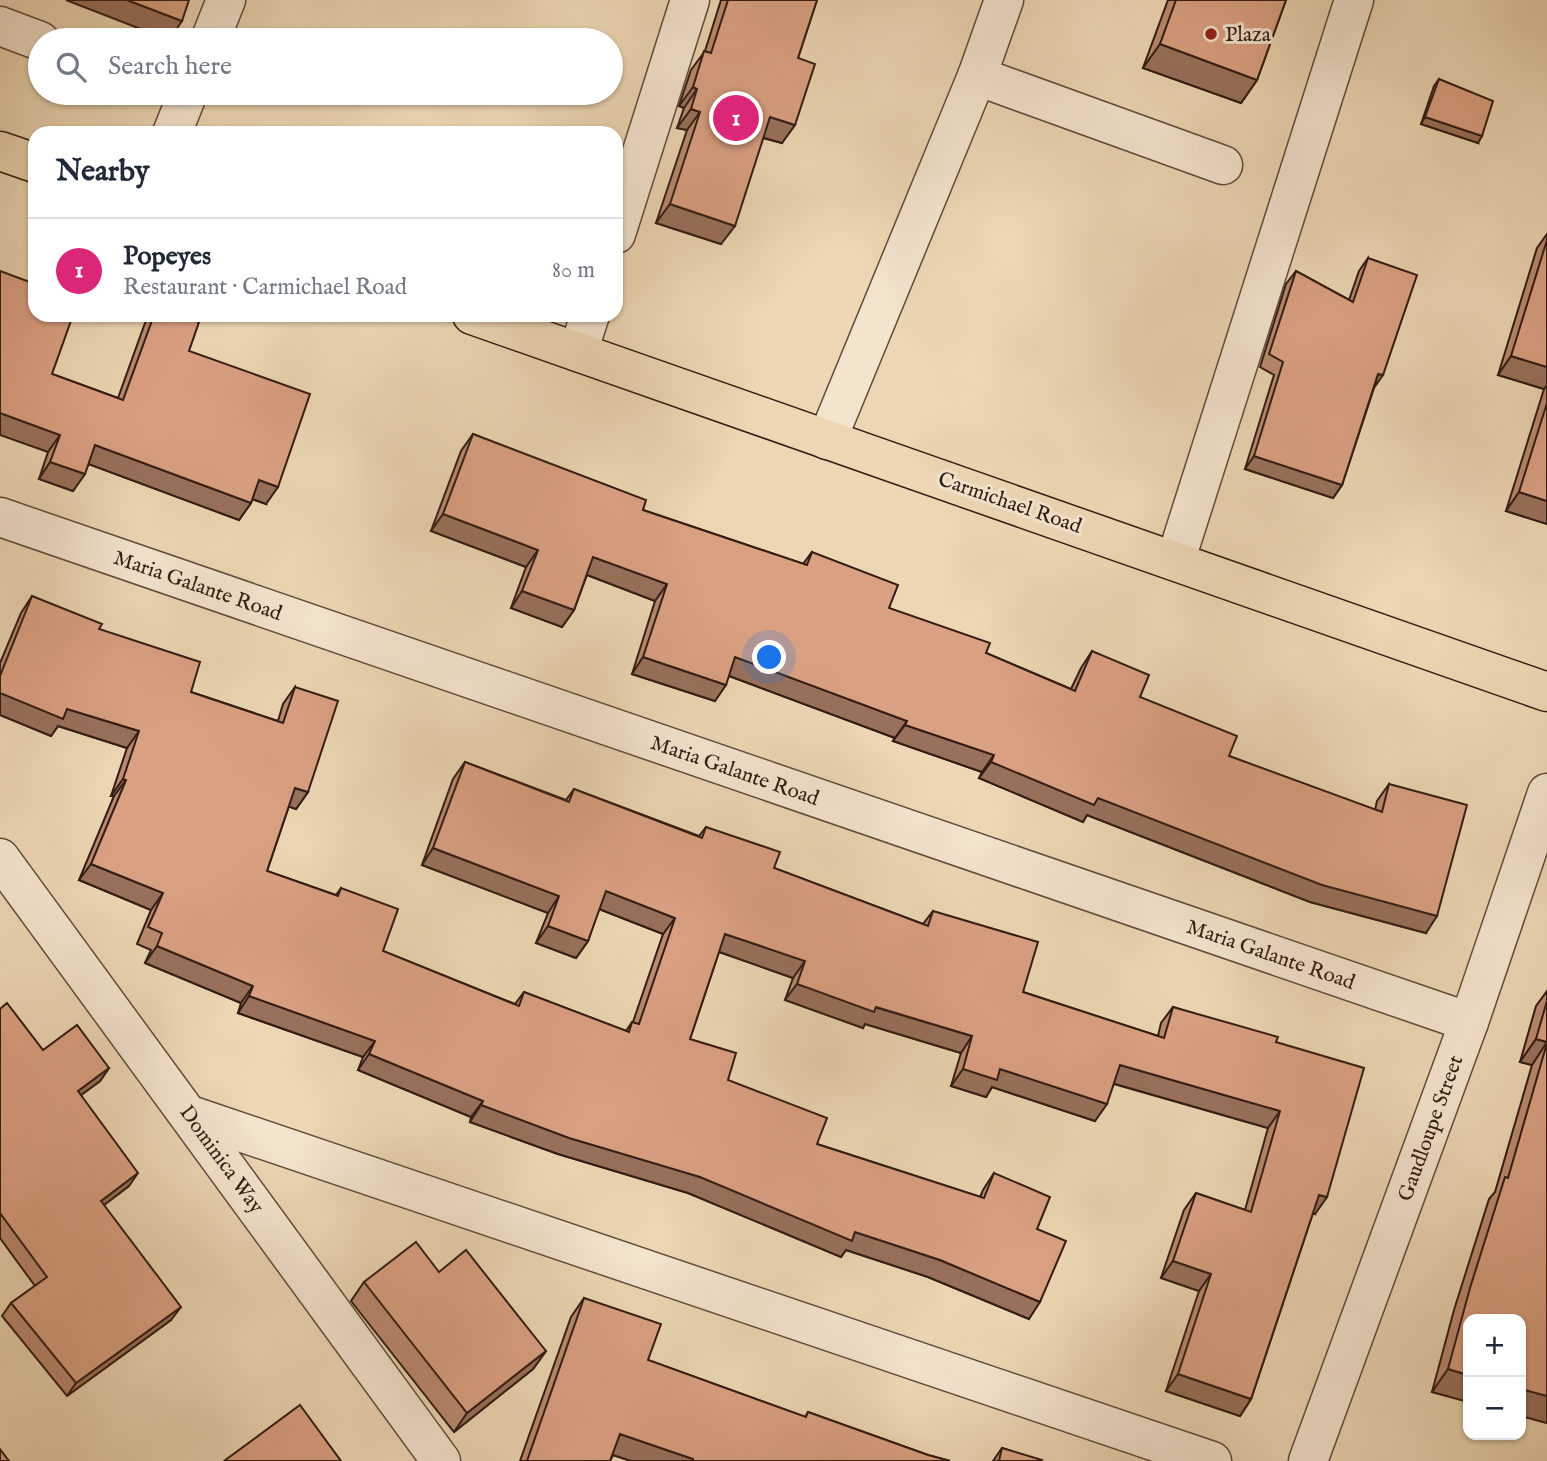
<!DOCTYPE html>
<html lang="en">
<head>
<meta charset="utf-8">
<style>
	:root { --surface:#fff; --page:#f6f6f7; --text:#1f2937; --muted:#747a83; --line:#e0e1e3; --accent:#db2777 }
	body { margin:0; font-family:"IM FELL English",serif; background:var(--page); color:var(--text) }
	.controls { position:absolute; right:21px; bottom:21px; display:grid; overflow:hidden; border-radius:14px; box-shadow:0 2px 5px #0004 }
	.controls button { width:63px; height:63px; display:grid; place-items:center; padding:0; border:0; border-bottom:2px solid var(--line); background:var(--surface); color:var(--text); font:35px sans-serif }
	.you { position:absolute; left:770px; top:658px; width:24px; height:24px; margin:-18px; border:5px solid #fff; border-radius:50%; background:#1a73e8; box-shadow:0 0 0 10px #1a73e833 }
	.badge { display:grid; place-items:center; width:46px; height:46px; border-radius:50%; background:var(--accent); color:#fff; font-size:23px; font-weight:700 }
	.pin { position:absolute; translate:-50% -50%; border:4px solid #fff; box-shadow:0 2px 7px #0006 }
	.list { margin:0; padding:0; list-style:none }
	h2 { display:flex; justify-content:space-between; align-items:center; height:91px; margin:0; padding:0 28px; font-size:30px }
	h2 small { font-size:23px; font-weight:400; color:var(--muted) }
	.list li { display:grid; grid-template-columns:46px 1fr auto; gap:21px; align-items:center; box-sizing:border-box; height:105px; padding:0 28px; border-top:2px solid var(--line) }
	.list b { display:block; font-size:26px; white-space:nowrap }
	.list p { margin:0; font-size:23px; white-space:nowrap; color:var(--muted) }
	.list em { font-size:23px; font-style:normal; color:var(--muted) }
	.icon { flex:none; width:38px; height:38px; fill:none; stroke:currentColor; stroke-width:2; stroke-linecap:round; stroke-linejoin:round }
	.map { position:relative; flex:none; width:1547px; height:1461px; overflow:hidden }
	.search { position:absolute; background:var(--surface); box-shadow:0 2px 5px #0004; left:28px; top:28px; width:595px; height:77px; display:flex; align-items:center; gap:18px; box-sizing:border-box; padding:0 24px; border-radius:38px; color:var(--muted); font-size:26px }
	.panel { position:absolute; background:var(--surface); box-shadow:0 2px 5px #0004; left:28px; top:126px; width:595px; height:196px; border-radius:21px }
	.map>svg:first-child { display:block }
</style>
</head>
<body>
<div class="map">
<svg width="1547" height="1461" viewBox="0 0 1547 1461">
	<rect width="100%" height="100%" fill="#ecd6b3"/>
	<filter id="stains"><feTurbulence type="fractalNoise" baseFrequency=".00286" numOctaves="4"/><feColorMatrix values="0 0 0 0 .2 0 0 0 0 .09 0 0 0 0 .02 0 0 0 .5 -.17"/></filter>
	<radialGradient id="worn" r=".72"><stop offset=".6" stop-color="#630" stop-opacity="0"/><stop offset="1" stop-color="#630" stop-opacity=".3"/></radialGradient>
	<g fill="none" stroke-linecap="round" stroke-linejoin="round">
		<g stroke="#604a3c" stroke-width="41">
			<g id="minor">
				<path d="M0,26L40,41"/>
				<path d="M210,40L226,0"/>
				<path d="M977,76L1223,165"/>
				<path d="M172,133L188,93"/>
				<path d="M616,234L690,0"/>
				<path d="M578,352L590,315"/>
				<path d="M827,440L977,76L1004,0"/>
				<path d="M0,517L1469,1022"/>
				<path d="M1176,559L1354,0"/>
				<path d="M0,858L441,1461"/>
				<path d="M190,1115L1212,1461"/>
				<path d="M1308,1461L1469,1022L1547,793"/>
			</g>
		</g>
		<g stroke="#321c14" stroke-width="41">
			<g id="major">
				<path d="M0,151L35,163"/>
				<path d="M472,315L1547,692"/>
			</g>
		</g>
		<use href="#minor" stroke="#f3e4ce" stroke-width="38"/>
		<use href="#major" stroke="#ecd6b3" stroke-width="38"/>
	</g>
	<g fill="#bb8a70" stroke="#321c14" stroke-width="2">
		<path d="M721,0H817L798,58L782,143L763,138L721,244L656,223L687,130L677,128L684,108L679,106L691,70L705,51Z"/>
		<path d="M1168,0H1286L1257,80L1241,103L1143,68Z"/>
		<path d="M1439,79L1478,143L1421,124L1434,86Z"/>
		<path d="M1547,234V524L1506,511L1544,389L1498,375L1537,248Z"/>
		<path d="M1368,258L1374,388L1342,485L1333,498L1245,469L1274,375L1260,367L1286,284L1296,271L1349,300L1359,271Z"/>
		<path d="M151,315H181L189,351L266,504L252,499L251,503L239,520L89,464L73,491L39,479L48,452L52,374L118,398L145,323Z"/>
		<path d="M473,434L643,510L803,564L812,552L889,608L986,653L1071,689L1081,668L1092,651L1140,697L1229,756L1375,810L1377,801L1389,784L1426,933L1310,902L1087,815L1083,822L979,778L982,772L893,741L895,738L729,676L715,701L632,674L655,601L587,575L574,610L562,627L511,608L526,567L431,531L461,451Z"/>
		<path d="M32,596L99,629L191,692L278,721L283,704L295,687L308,792L296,809L289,806L267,871L336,895L341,888L383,951L515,1004L524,992L626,1031L632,1022H633L663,934L599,909L588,941L576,958L536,943L548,913L422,865L453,779L465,762L566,800L574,789L699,836L706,827L774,868L923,924L933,911L1023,992L1158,1036L1161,1023L1173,1007L1276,1042L1315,1214L1313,1213L1251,1399L1240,1416L1166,1391L1199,1291L1161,1278L1184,1210L1196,1193L1245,1210L1268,1128L1114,1084L1095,1121L992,1087L986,1097L951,1086L961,1053L865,1024L863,1028L785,1000L793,978L719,952L690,1039L728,1080L817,1144L980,1197L983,1190L994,1173L1037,1229L1029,1319L928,1277L846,1250L841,1257L688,1193L558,1154L470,1122L471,1117L358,1070L363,1057L238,1013L241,1003L145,963L151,950L137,944L151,910L79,880L114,796H111L127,748L58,726L51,736L0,715V663L21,613Z"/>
		<path d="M1547,991V1423L1432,1392L1454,1310L1489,1199L1495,1192L1532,1065L1520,1062L1536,1006Z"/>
		<path d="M0,1009L43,1050L109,1068L100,1081L81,1095L129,1186L104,1205L171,1320L67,1396L2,1316L11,1303L35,1286L0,1238Z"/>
		<path d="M439,1272L546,1351L533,1369L454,1432L351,1301L364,1282Z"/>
		<path d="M584,1298L648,1360L805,1417L808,1412L928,1455L950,1461H631L613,1455L610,1461H520L571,1317Z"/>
		<path d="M1002,1448L1041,1461H993Z"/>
	</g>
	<g fill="#99705b" stroke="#321c14" stroke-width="2">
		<path d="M66,0H127L182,21L169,40Z"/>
		<path d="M1160,44L1257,80L1241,103L1143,68Z"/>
		<path d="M693,87L697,89L684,108L679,106Z"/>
		<path d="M691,109L700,112L687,130L677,128Z"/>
		<path d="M770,117L795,125L782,143L757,136Z"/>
		<path d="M1425,117L1482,136L1478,143L1421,124Z"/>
		<path d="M670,204L735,226L721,244L656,223Z"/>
		<path d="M1511,356L1547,367V385L1544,389L1498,375Z"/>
		<path d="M1378,374L1383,375L1374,388Z"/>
		<path d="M0,413L60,435L48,452L0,435Z"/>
		<path d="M95,445L251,503L239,520L83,462Z"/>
		<path d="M1254,456L1342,485L1333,498L1245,469Z"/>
		<path d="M50,462L85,474L73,491L39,479Z"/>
		<path d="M259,480L278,487L266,504L247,497Z"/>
		<path d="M1519,492L1547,501V524L1506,511Z"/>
		<path d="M443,514L538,550L526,567L431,531Z"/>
		<path d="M593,557L667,584L655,601L582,573Z"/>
		<path d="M522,591L574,610L562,627L511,608Z"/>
		<path d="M643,657L726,685L715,701L632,674Z"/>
		<path d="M735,657L907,721L895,738L724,674Z"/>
		<path d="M0,693L67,709L139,731L127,748L58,726L51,736L0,715Z"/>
		<path d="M905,725L994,755L982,772L893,741Z"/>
		<path d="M991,762L1098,798L1437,916L1426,933L1310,902L1087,815L1083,822L979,778Z"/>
		<path d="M123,779L126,780L114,796H111Z"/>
		<path d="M295,788L308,792L296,809L284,805Z"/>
		<path d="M433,848L559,896L548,913L422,865Z"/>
		<path d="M91,864L163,893L151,910L79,880Z"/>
		<path d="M606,891L675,918L663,934L594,907Z"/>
		<path d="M548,926L588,941L576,958L536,943Z"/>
		<path d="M725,934L805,961L793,978L714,950Z"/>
		<path d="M157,946L253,986L241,1003L145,963Z"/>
		<path d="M797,984L972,1036L961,1053L865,1024L863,1028L785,1000Z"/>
		<path d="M249,996L375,1041L363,1057L238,1013Z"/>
		<path d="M1536,1039L1547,1042L1532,1065L1520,1062Z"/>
		<path d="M369,1054L483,1101L471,1117L358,1070Z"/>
		<path d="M1120,1065L1280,1111L1268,1128L1108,1082Z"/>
		<path d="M109,1068L100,1081L69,1104L78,1091Z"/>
		<path d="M963,1069H1000L1107,1104L1095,1121L992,1087L986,1097L951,1086Z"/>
		<path d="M481,1105L700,1177L855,1232L940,1260L1040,1302L1029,1319L928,1277L846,1250L841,1257L688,1193L558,1154L470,1122Z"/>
		<path d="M138,1173L129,1186L92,1214L101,1201Z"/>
		<path d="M1319,1195L1327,1197L1315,1214L1307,1212Z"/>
		<path d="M1173,1261L1211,1274L1199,1291L1161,1278Z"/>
		<path d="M181,1307L171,1320L67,1396L76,1383Z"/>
		<path d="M546,1351L533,1369L454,1432L467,1413Z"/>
		<path d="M1448,1369L1468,1375V1402L1432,1392Z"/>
		<path d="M1178,1374L1251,1399L1240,1416L1166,1391Z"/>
		<path d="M1521,1389L1547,1396V1423L1521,1416Z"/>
		<path d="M620,1434L693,1459L692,1461H631L607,1453Z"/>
	</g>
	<g fill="#daa082" stroke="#321c14" stroke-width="2">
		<path d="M127,0H189L182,21Z"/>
		<path d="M728,0H817L798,58L815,64L795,125L770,117L735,226L670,204L700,112L691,109L697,89L693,87L704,51L711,53Z"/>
		<path d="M1176,0H1286L1257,80L1160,44Z"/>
		<path d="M1439,79L1493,101L1482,136L1425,117Z"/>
		<path d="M1547,240V367L1511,356Z"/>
		<path d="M1368,258L1417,275L1383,375L1378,374L1342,485L1254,456L1283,362L1269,354L1296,271L1353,302Z"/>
		<path d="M0,271L35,284V315H73L52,374L123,400L154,315H181L199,322L189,351L310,394L278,487L259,480L251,503L95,445L85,474L50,462L60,435L0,413Z"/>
		<path d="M1547,403V501L1519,492Z"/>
		<path d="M473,434L646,500L643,510L807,565L812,552L898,585L889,608L990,643L986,653L1075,691L1092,651L1149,675L1140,697L1237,736L1229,756L1382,812L1389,784L1467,805L1437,916L1322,885L1098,798L1094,805L991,762L994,755L905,725L907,721L735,657L726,685L643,657L667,584L593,557L574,610L522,591L538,550L443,514Z"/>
		<path d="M32,596L102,624L99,629L200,662L191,692L283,723L295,687L338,701L308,792L295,788L267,871L338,896L341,888L398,909L383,951L519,1006L524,992L629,1032L632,1022L639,1024L675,918L606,891L588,941L548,926L559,896L433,848L465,762L569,802L574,789L702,838L706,827L780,852L774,868L928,926L933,911L1038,942L1023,992L1164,1038L1173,1007L1278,1037L1276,1042L1364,1068L1327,1197L1319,1195L1251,1399L1178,1374L1211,1274L1173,1261L1196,1193L1251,1212L1280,1111L1120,1065L1107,1104L1000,1069L997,1080L963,1069L972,1036L876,1007L874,1012L797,984L805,961L725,934L690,1039L736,1053L728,1080L827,1118L817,1144L984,1198L994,1173L1050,1197L1037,1229L1066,1241L1040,1302L940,1260L855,1232L852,1241L700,1177L569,1138L481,1105L483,1101L369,1054L375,1041L249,996L253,986L157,946L162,933L148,927L163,893L91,864L126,780L123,779L139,731L67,709L63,719L0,693V676Z"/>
		<path d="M1547,1001V1042L1536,1039Z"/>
		<path d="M7,1003L43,1050L77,1025L109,1068L78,1091L138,1173L101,1201L181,1307L76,1383L11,1303L47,1277L0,1213V1009Z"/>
		<path d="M1547,1043V1396L1521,1389V1319H1468V1375L1448,1369L1470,1288L1505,1177L1508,1178Z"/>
		<path d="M416,1242L439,1272L466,1250L546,1351L467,1413L364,1282Z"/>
		<path d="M584,1298L661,1324L648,1360L806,1417L808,1412L928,1455L950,1461H693V1459L620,1434L610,1461H527Z"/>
		<path d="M300,1405L341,1461H224Z"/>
		<path d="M1002,1448L1042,1460L1041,1461H999Z"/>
		<path d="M0,1449L9,1461H0Z"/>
	</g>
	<circle fill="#8f2418" stroke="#f3e4ce" stroke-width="2.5" cx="1211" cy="34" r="7"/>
	<g text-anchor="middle" stroke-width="6" stroke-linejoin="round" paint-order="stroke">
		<g font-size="21" fill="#321c14" stroke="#f3e4ce" text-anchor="start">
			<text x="1225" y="41">Plaza</text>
		</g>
		<g font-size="21" fill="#321c14" stroke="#f3e4ce">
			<text transform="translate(1010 502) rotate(19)" y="7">Carmichael Road</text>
			<text transform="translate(198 585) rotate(19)" y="7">Maria Galante Road</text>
			<text transform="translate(735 770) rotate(19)" y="7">Maria Galante Road</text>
			<text transform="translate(1271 954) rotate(19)" y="7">Maria Galante Road</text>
			<text transform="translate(1430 1128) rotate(-70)" y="7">Gaudloupe Street</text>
			<text transform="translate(222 1159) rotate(54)" y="7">Dominica Way</text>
		</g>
	</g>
	<rect width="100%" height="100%" filter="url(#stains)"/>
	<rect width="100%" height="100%" fill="url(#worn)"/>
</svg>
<div class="controls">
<button>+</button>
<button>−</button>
</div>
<div class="you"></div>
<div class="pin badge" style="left:736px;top:118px">1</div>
<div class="search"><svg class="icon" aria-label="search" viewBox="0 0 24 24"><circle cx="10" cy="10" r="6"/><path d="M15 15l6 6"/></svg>Search here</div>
<section class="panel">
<h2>Nearby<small></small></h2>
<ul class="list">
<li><span class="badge">1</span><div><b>Popeyes</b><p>Restaurant · Carmichael Road</p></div><em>80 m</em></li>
</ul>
</section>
</div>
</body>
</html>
